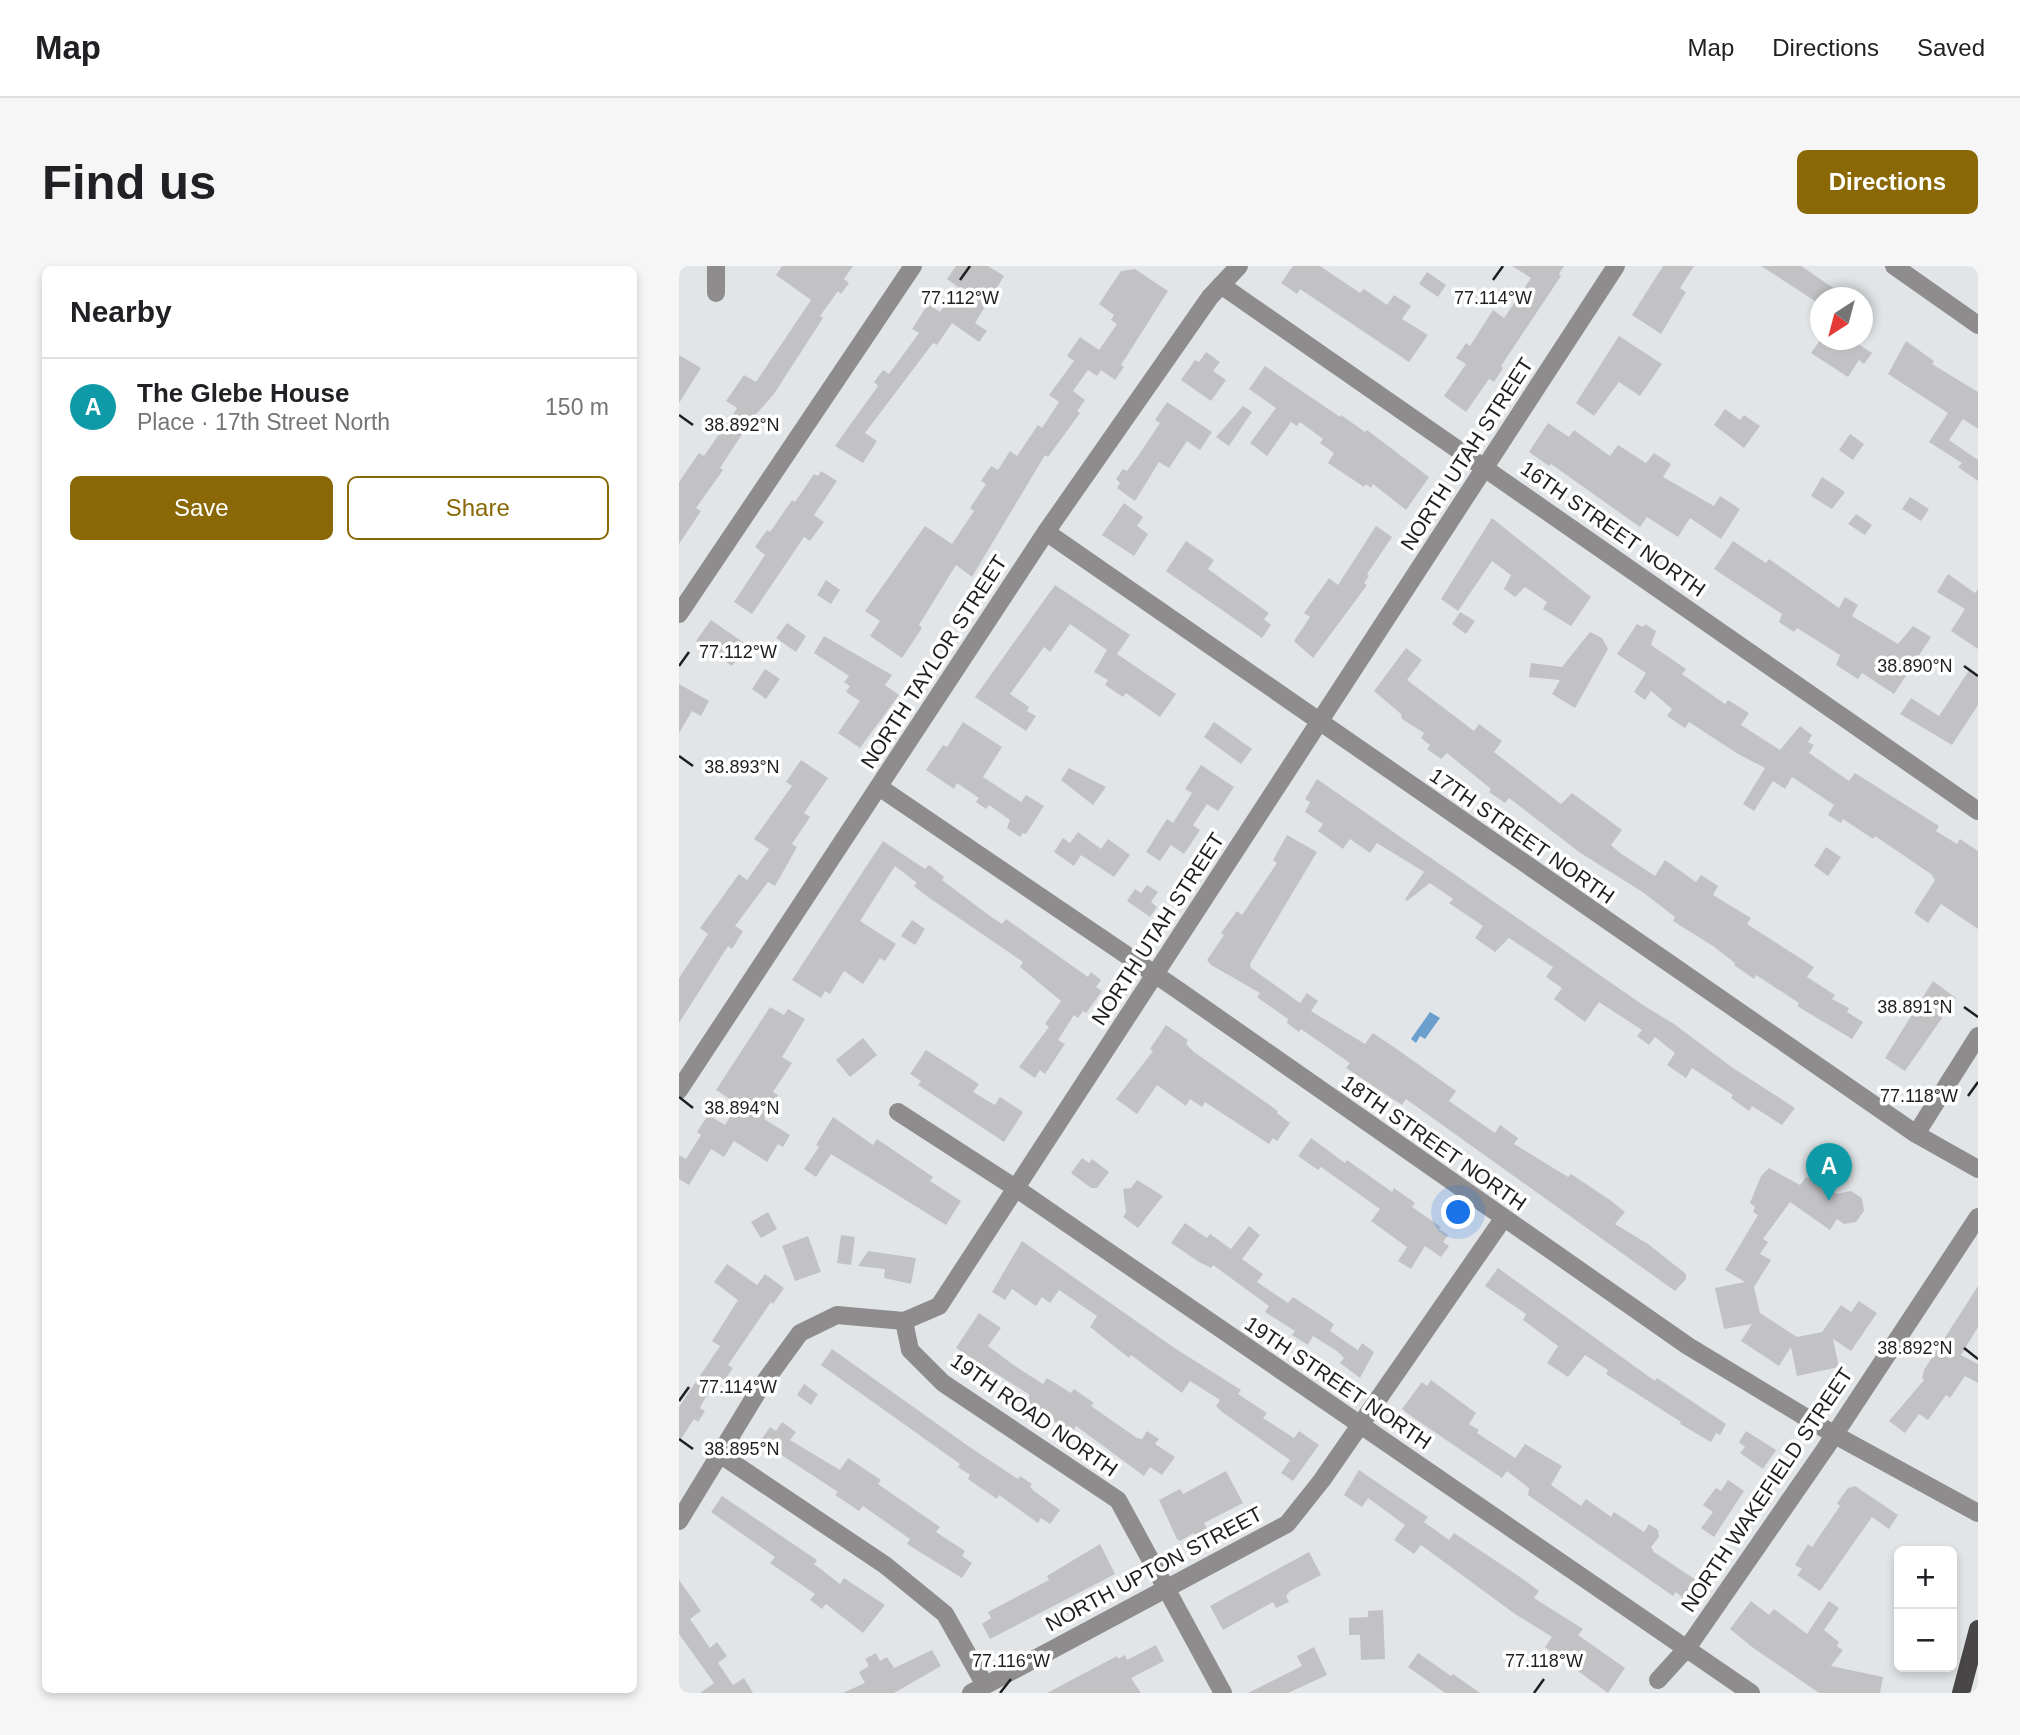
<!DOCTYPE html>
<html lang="en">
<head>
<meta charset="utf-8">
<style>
	:root { --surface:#fff; --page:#f6f6f6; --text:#202124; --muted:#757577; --line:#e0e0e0; --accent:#896805 }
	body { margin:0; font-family:Arial,sans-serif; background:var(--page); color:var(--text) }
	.controls { position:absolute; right:21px; bottom:21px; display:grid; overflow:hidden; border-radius:10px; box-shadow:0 4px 10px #0003 }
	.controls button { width:63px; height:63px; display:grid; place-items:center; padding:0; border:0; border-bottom:2px solid var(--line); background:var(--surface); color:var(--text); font:35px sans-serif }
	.compass { position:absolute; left:1131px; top:21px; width:63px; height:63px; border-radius:50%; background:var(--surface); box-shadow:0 4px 10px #0003; rotate:216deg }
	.you { position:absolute; left:780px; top:947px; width:24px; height:24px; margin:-18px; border:5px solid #fff; border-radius:50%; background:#1a73e8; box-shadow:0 0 0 10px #1a73e833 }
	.badge { display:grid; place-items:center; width:46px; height:46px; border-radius:50%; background:var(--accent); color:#fff; font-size:23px; font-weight:700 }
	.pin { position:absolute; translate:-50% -58px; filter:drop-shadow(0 2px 4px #0008) }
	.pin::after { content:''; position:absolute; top:37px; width:24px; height:21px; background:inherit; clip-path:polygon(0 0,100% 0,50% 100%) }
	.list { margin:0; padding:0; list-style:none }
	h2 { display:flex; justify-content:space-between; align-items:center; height:91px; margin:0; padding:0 28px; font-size:30px }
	h2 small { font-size:23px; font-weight:400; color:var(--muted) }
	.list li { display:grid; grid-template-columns:46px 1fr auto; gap:21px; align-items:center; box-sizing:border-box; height:98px; padding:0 28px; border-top:2px solid var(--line) }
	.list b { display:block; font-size:26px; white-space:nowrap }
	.list p { margin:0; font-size:23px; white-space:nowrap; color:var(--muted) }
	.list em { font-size:23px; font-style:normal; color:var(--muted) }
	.actions { display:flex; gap:14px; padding:21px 28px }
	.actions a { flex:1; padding:16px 0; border:2px solid var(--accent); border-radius:10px; text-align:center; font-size:24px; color:var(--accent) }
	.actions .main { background:var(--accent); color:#fff }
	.map { position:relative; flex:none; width:1299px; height:1427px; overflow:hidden; border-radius:10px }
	header { display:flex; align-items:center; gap:42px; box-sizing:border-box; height:98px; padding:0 35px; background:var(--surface); border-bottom:2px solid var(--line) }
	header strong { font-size:33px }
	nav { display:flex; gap:38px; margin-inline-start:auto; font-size:24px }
	.intro { display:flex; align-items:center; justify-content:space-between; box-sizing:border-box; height:168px; padding:0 42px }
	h1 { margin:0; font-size:49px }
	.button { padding:18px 32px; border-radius:10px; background:var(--accent); color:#fff; font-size:24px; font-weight:700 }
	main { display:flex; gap:42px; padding:0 42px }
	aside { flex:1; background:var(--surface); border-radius:10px; box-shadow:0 4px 10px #0003 }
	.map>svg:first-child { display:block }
</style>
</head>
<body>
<header>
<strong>Map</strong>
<nav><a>Map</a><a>Directions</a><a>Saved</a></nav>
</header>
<div class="intro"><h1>Find us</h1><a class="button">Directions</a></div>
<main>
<aside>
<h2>Nearby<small></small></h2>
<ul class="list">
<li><span class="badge" style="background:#0f9aa8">A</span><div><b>The Glebe House</b><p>Place · 17th Street North</p></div><em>150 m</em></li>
</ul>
<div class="actions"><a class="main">Save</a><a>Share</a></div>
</aside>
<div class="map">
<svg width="1299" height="1427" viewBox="0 0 1299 1427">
	<rect width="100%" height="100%" fill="#e2e5e7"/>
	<path fill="#6a9fce" d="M751,746L761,752L746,773L741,770L737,777L732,773Z"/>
	<g fill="#c2c2c5">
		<path d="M103,0H174L165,13L170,17L162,28L159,25L141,50L144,52L95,128L73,153L41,202L44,204L17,242L22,245L0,278V216L20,187L25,190L58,142L47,135L65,109L77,116L132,34L97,9Z"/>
		<path d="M277,0H309L325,10L296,57L308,65L300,76L273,57L258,79L254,77L186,167L198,175L184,197L156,180L199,120L195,116L204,104L210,108L240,67L233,63L249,38L261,46L279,21L268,13Z"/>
		<path d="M614,0H641L681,27L685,23L708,39L715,29L732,40L723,53L749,69L730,96L621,23L618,28L602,17Z"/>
		<path d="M833,0H885L880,8L882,10L822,100L824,102L815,116L810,113L787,146L765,130L787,98L777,92L787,77L791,80L814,44L825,52L852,12Z"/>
		<path d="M984,0H1015L1001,22L1007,26L982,68L953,49Z"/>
		<path d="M1082,0H1122L1169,32H1142V39Z"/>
		<path d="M456,3L489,25L442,99L445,101L436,114L422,104L418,110L409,104L394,125L406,134L398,145L401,147L369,191L366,189L293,311L277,299L240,359L243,362L223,392L191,370L201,355L186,345L246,260L273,278L295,245L291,242L307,218L302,215L312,200L319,204L331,185L338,190L359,159L363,162L380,136L370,129L395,95L388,90L401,71L420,84L438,58L432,54L435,49L420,38L442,5Z"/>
		<path d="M748,6L767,19L759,31L740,18Z"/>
		<path d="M940,70L983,98L961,130L940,116L915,150L897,137Z"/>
		<path d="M1142,73L1154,79L1158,74H1173L1193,87L1185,98L1180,94L1169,111L1132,87Z"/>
		<path d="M1227,75L1255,95L1253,98L1299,126V163L1284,153L1270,174L1299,194V215L1279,201L1283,197L1250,176L1269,147L1209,108Z"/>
		<path d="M527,86L541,96L534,105L547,114L532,135L502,114L516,94L520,96Z"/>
		<path d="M0,89L22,102L0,137Z"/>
		<path d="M586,100L661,151L662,149L686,166L688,164L750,211L727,244L694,218L692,222L687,218L685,221L649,197L655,187L641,177L644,173L621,156L618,160L612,156L588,190L571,177L597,142L570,123Z"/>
		<path d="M488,136L533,166L521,184L508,175L490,202L480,196L456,235L438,222L441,217L437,213L444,203L448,205L459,190L481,157L476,154Z"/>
		<path d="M564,140L573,146L550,180L537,171Z"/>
		<path d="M1046,143L1061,154L1065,149L1081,160L1065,182L1035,159Z"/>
		<path d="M869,157L890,171L895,164L931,190L939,179L967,197L975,187L992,198L984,211L1035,240L1041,230L1061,243L1042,273L1011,252L999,271L968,251L961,261L872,198L870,200L850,186Z"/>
		<path d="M1171,168L1185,178L1174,194L1160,184Z"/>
		<path d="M142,205L158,215L135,249L145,256L131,275L125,271L73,348L55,336L86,289L76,281L88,264L91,266L113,234L116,236L135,208L139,210Z"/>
		<path d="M1143,211L1166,226L1153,243L1132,230Z"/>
		<path d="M1231,231L1250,243L1242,255L1223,243Z"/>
		<path d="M445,237L464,251L458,260L469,268L455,290L423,269Z"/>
		<path d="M1177,248L1193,259L1186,269L1169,258Z"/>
		<path d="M813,252L912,331L892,360L864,343L868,336L846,321L836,331L825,323L832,309L813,295L779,345L762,333Z"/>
		<path d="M697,260L713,271L688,308L690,310L685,317L688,319L634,392L615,375L631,351L625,347L650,312L659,319Z"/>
		<path d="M507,275L535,294L529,303L590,347L585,353L592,359L583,372L487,305Z"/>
		<path d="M1054,275L1087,297L1090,293L1160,342L1166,331L1179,339L1173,350L1219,378L1234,360L1252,371L1215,428L1183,407L1179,413L1157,399L1161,389L1118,362L1115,366L1100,356L1103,348L1035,303Z"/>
		<path d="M1269,308L1296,327L1299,323V383L1272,365L1286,343L1258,326Z"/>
		<path d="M147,314L161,324L152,338L138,329Z"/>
		<path d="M376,319L451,369L438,388L497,428L481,451L447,427L444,431L426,419L429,414L415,406L428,384L391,358L371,386L365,381L331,428L350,441L348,445L357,450L347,465L296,431Z"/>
		<path d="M781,346L796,355L787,368L773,358Z"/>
		<path d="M32,354L68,379L53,400L17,375Z"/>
		<path d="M108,357L127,370L117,386L97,372Z"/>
		<path d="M958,358L964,361L966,358L977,365L972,379L1007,403L1003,408L1046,438L1049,434L1070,447L1062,459L1101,484L1121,460L1133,469L1129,476L1135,479L1130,487L1170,515L1176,507L1260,560L1257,565L1278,578L1281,573L1299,585V663L1262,638L1249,657L1235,647L1256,614L1252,608L1196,570L1194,573L1164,553L1162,557L1149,549L1155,539L1113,511L1106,523L1094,515L1075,545L1064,538L1086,502L1059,488L1010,456L1006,462L988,450L993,443L972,425L966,434L955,426L967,407L938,388Z"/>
		<path d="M911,366L923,372L929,383L896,442L873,428L881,414L850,411L852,397L883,401Z"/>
		<path d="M145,370L213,409L206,419L220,429L181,482L159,467L181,435L167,426L171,420L165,416L170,410L135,387Z"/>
		<path d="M727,382L743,394L728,414L795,465L800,458L823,475L815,486L882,538L893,527L943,564L932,579L941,587L976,610L986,594L1017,616L1022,609L1039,620L1034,629L1072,652L1068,658L1135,701L1128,711L1156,729L1153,733L1170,742L1168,746L1184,756L1173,773L1118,740L1120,737L1077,709L1075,713L1055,699L1056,697L1034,680L994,655L996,651L965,627L900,586L830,532L826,537L810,526L812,523L768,487L762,493L748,483L751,479L742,472L745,467L723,453L722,448L695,425Z"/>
		<path d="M86,403L101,413L87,433L73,423Z"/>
		<path d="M1291,403L1299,409V439L1273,479L1221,448L1232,432L1260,450Z"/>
		<path d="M0,418L30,435L22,450L13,445L0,467Z"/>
		<path d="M284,456L323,481L304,511L342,536L347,529L365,540L347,568L344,567L341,571L328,562L331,554L310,539L307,543L297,536L300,532L278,517L275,523L247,504L264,479L268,481Z"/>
		<path d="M535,456L573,483L562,498L525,471Z"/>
		<path d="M122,494L149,512L125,547L131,551L113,578L118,581L96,620L89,616L56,660L64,665L53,683L49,680L0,757V712L29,668L21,662L60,608L68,614L90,583L75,573L113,520L107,516Z"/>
		<path d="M522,499L555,521L539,545L528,538L514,559L521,564L505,588L492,579L481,595L467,586L488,553L494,557L513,527L506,523Z"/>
		<path d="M390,502L427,521L414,539L382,514Z"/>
		<path d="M638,513L964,739L995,758L1054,802L1116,842L1103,859L1073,840L1070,845L1052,832L1054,829L1013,802L1007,812L988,799L996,787L976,771L970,779L958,770L963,764L920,736L906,756L875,733L883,722L867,711L874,701L830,672L816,686L796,672L804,660L770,637L774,633L751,617L728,635L726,633L745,606L698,577L691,587L671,573L664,583L639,565L644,558L626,546L631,536L626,533Z"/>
		<path d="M399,566L422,583L429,573L451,589L435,611L402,589L395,600L375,586L384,572L391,577Z"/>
		<path d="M608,569L638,586L571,698L572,702L621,737L628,727L639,735L632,745L686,778L694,767L712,779L777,825L770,835L816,867L821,859L839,872L835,878L889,911L892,908L931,934L946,946L936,958L969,978L1007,1008V1013L996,1025L727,833L723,839L667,802L671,797L622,763L620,766L608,757L609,753L578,731L581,727L532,699L528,694L545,669L542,667L558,645L563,649L598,597L594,594Z"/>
		<path d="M204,575L246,603L250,599L265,611L263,614L311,650L323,658L327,653L409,711L412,706L422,714L417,721L423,725L407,747L404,745L399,752L395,749L379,774L386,778L366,808L361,804L356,812L340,801L370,761L366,758L382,735L341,701L344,696L249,631L235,620L238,617L216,600L181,655L217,678L206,695L201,692L184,718L165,705L151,728L146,725L142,732L113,714Z"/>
		<path d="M1147,581L1162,591L1149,610L1135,600Z"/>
		<path d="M468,619L479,626L472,636L478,641L471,651L448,635L456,623L462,627Z"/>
		<path d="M233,654L246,663L236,679L222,670Z"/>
		<path d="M1254,715L1277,732L1226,805L1206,792Z"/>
		<path d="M91,741L105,749L109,743L126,753L103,791L113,797L94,826L99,829L85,853L111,869L104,881L99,878L88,896L55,875L45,891L32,883L10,919L0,913V889L7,893L22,869L18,866L29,849L46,859L59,838L37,824Z"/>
		<path d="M487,759L509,774L507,778L515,786L599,845L598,847L611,857L598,875L594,872L590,878L526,836L523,841L511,833L507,840L478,819L458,848L437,833L474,785L471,783Z"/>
		<path d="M184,772L198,789L171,811L157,794Z"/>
		<path d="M247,784L300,818L294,826L316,839L321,831L344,846L325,876L239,819L242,815L231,808Z"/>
		<path d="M154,851L194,879L198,873L254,911L251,915L282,935L267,959L152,888L137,911L125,903L140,881L137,879Z"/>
		<path d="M632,872L666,897L668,894L713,926L715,922L736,937L733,941L762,961L760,963L769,969L764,976L770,980L762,991L746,980L732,1003L719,995L728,981L692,955L701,943L642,901L639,904L619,890Z"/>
		<path d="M403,892L410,897L413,893L430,906L418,922H412L392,907Z"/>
		<path d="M1090,902L1121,919L1127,911L1130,912L1158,928L1172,925L1183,932L1185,945L1177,956L1165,958L1158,953L1151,964L1111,936L1084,973L1089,976L1081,988L1092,994L1075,1021L1081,1047L1118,1071L1143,1066L1162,1039L1172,1046L1180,1035L1198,1047L1172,1085L1154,1073L1160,1101L1118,1110L1112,1081L1100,1100L1062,1075L1073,1058L1045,1063L1036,1022L1066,1016L1046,1004L1079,949L1074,946L1076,941L1071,937L1082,910Z"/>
		<path d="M458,914L484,930L459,962L444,951L447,946L444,923L452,922Z"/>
		<path d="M89,946L98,963L82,972L72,956Z"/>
		<path d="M506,957L528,972L531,968L552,983L570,960L581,969L563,993L584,1008L578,1016L609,1037L614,1031L655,1058L651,1065L679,1084L683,1077L695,1086L681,1112L661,1097L665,1092L658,1085L634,1070L629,1079L613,1069L616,1065L586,1046L590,1040L534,999L532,1002L520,996L492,977Z"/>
		<path d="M162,969L176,971L172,999L158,997Z"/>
		<path d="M129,970L142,1006L116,1015L103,980Z"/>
		<path d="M343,975L494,1081L562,1124L559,1128L588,1147L584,1152L615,1172L620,1165L640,1179L614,1215L602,1207L611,1194L543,1146L537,1140L541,1134L511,1115L503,1127L452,1089L450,1092L411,1061L418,1050L380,1024L371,1037L363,1031L357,1040L333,1023L326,1034L313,1026Z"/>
		<path d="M189,985L237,992L232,1018L205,1012L206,1003L179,1000Z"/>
		<path d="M48,998L78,1019L86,1008L105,1022L94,1038L92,1036L49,1099L54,1102L46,1114L41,1111L25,1134L21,1142L26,1145L19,1156L15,1153L0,1176V1141L41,1080L33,1075L59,1034L35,1016Z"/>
		<path d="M819,1002L976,1115L978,1112L1047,1158L1041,1169L1037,1167L1032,1176L1001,1158L1002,1156L927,1108L929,1104L906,1089L889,1111L868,1097L879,1080L844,1054L847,1048L806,1020Z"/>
		<path d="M1299,1020V1061L1282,1089L1299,1098V1117L1286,1110L1271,1132L1267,1129L1249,1154L1240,1148L1226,1167L1210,1155L1245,1114L1243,1112L1245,1104Z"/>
		<path d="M300,1047L322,1062L309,1080L336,1100L364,1118L368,1112L392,1127L395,1123L415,1137L412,1140L458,1172L463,1173L468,1165L480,1173L476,1178L496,1191L483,1209L471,1201L465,1210L397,1160L392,1168L347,1135L351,1129L277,1082Z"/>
		<path d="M153,1083L292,1182L339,1213L341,1210L353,1218L351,1221L355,1225L381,1244L371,1258L362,1252L359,1257L320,1229L318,1233L289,1213L291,1209L279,1201L281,1198L142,1099Z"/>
		<path d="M752,1114L797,1147L790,1158L800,1164L798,1167L836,1192L846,1178L883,1200L872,1219L902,1240L907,1233L932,1251L935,1246L965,1266L970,1258L979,1264L980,1271L972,1281L975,1286L1017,1314L1004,1332L997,1326L994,1330L879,1250L849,1229L850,1222L828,1205L823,1212L729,1148L723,1143L743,1116L748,1120Z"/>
		<path d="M125,1118L139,1128L132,1139L118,1129Z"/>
		<path d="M103,1156L117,1166L111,1174L161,1204L169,1192L202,1214L199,1218L261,1261L257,1266L286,1285L283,1290L293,1297L283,1312L228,1278L231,1273L184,1240L180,1245L156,1229L159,1226L81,1175L91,1161L97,1165Z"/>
		<path d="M1067,1165L1097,1184L1084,1203L1061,1187L1066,1181L1060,1176Z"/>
		<path d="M680,1204L749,1251L745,1256L770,1274L775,1267L844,1313L860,1325L855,1332L904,1363L899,1369L946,1402L929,1427L866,1381L873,1371L836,1348L742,1279L735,1288L715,1274L726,1259L689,1232L683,1241L665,1229Z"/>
		<path d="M547,1205L564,1237L525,1257L529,1264L517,1271L515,1267L501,1275L498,1273L480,1234L501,1223L504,1228Z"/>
		<path d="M1049,1214L1065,1225L1035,1271L1022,1262L1034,1246L1024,1239L1037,1222L1042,1225Z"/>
		<path d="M1176,1220L1219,1249L1210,1263L1193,1251L1141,1325L1118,1309L1123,1303L1116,1299L1129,1278L1133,1281L1161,1240L1158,1237L1169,1222Z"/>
		<path d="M43,1230L138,1294L135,1298L161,1318L165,1312L206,1339L184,1367L147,1338L143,1343L131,1334L136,1328L91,1297L96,1291L32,1246Z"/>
		<path d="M421,1278L436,1308L311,1373L303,1358L312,1352L309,1346L370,1314L368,1310Z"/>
		<path d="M630,1286L642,1309L611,1325L607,1330L610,1336L597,1342L594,1336L544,1364L531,1340Z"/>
		<path d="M0,1314L22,1345L11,1353L31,1382L38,1376L48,1390L39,1397L54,1419L65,1412L74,1427H21L35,1417L0,1368Z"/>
		<path d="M1072,1335L1090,1349L1095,1343L1128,1368L1150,1335L1160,1342L1145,1364L1160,1376L1158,1380L1164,1384L1152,1400L1204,1411L1201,1427H1140L1073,1381L1051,1363Z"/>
		<path d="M704,1344L706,1393L682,1394L681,1369H670V1352L689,1351V1345Z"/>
		<path d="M477,1379L485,1395L452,1412L462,1427H368L438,1390L439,1393L446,1389L448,1394Z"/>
		<path d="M635,1381L648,1409L609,1427H569L623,1400L618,1390Z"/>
		<path d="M253,1384L262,1400L215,1427H164L186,1417L180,1406L190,1400L186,1393L197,1387L201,1395L208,1391L215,1402Z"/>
		<path d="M739,1387L772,1410L774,1408L801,1427H766L729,1401Z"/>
	</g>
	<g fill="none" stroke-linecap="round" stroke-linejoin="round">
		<g stroke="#8e8c8c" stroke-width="18">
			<path d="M1215,0L1299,59"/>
			<path d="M542,19L1299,545"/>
			<path d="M37,27V0"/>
			<path d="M367,266L1237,868L1299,903"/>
			<path d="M0,348L234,0"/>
			<path d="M200,521L499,724L1009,1080L1156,1169L1299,1247"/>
			<path d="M0,824L367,266L531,31L560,0"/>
			<path d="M219,846L338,923L1072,1427"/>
			<path d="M1237,868L1299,770"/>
			<path d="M225,1055L231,1084L264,1117L439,1234L544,1427"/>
			<path d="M42,1189L206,1299L266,1348L306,1419"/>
			<path d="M0,1255L81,1122L121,1067L158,1049L225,1055L260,1040L937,0"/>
			<path d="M979,1414L1009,1381L1146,1183L1299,951"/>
			<path d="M292,1427L608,1258L643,1214L824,953"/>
		</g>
		<path stroke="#484646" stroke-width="18" d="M1282,1427L1299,1363"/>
	</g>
	<path fill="none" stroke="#1e1f20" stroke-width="2.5" d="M281,14L291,0M814,14L824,0M0,149L14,159M0,400L10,386M1285,400L1299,410M0,490L14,500M1285,741L1299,751M1289,830L1299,816M0,831L14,842M1285,1082L1299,1093M0,1135L10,1121M0,1173L14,1183M321,1427L332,1413M855,1427L865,1413"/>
	<g text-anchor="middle" stroke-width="7" stroke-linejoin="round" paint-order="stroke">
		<g font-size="21" fill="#1e1f20" stroke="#fff">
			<text transform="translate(788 188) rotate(-57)" y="7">NORTH UTAH STREET</text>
			<text transform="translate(934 263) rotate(35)" y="7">16TH STREET NORTH</text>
			<text transform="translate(255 396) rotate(-57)" y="7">NORTH TAYLOR STREET</text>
			<text transform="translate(843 570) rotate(35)" y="7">17TH STREET NORTH</text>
			<text transform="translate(479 663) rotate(-57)" y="7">NORTH UTAH STREET</text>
			<text transform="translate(755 877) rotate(35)" y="7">18TH STREET NORTH</text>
			<text transform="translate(659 1117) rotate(34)" y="7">19TH STREET NORTH</text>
			<text transform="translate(355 1149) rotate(35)" y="7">19TH ROAD NORTH</text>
			<text transform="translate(1088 1224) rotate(-56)" y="7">NORTH WAKEFIELD STREET</text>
			<text transform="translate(475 1303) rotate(-28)" y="7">NORTH UPTON STREET</text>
		</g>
	</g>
	<g font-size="18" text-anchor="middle" fill="#1e1f20" stroke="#fff" stroke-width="7" stroke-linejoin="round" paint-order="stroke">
		<text x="281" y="38">77.112°W</text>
		<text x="814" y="38">77.114°W</text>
		<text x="63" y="165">38.892°N</text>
		<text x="59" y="392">77.112°W</text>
		<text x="1236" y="406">38.890°N</text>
		<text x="63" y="507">38.893°N</text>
		<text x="1236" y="747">38.891°N</text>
		<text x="1240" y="836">77.118°W</text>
		<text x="63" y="848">38.894°N</text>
		<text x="1236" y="1088">38.892°N</text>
		<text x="59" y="1127">77.114°W</text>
		<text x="63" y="1189">38.895°N</text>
		<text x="332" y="1401">77.116°W</text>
		<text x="865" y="1401">77.118°W</text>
	</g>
</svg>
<div class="controls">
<button>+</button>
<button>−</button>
</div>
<svg class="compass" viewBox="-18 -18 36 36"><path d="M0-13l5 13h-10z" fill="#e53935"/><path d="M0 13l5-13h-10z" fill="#757577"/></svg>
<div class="you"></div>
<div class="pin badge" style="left:1150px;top:935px;background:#0f9aa8">A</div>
</div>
</main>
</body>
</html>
